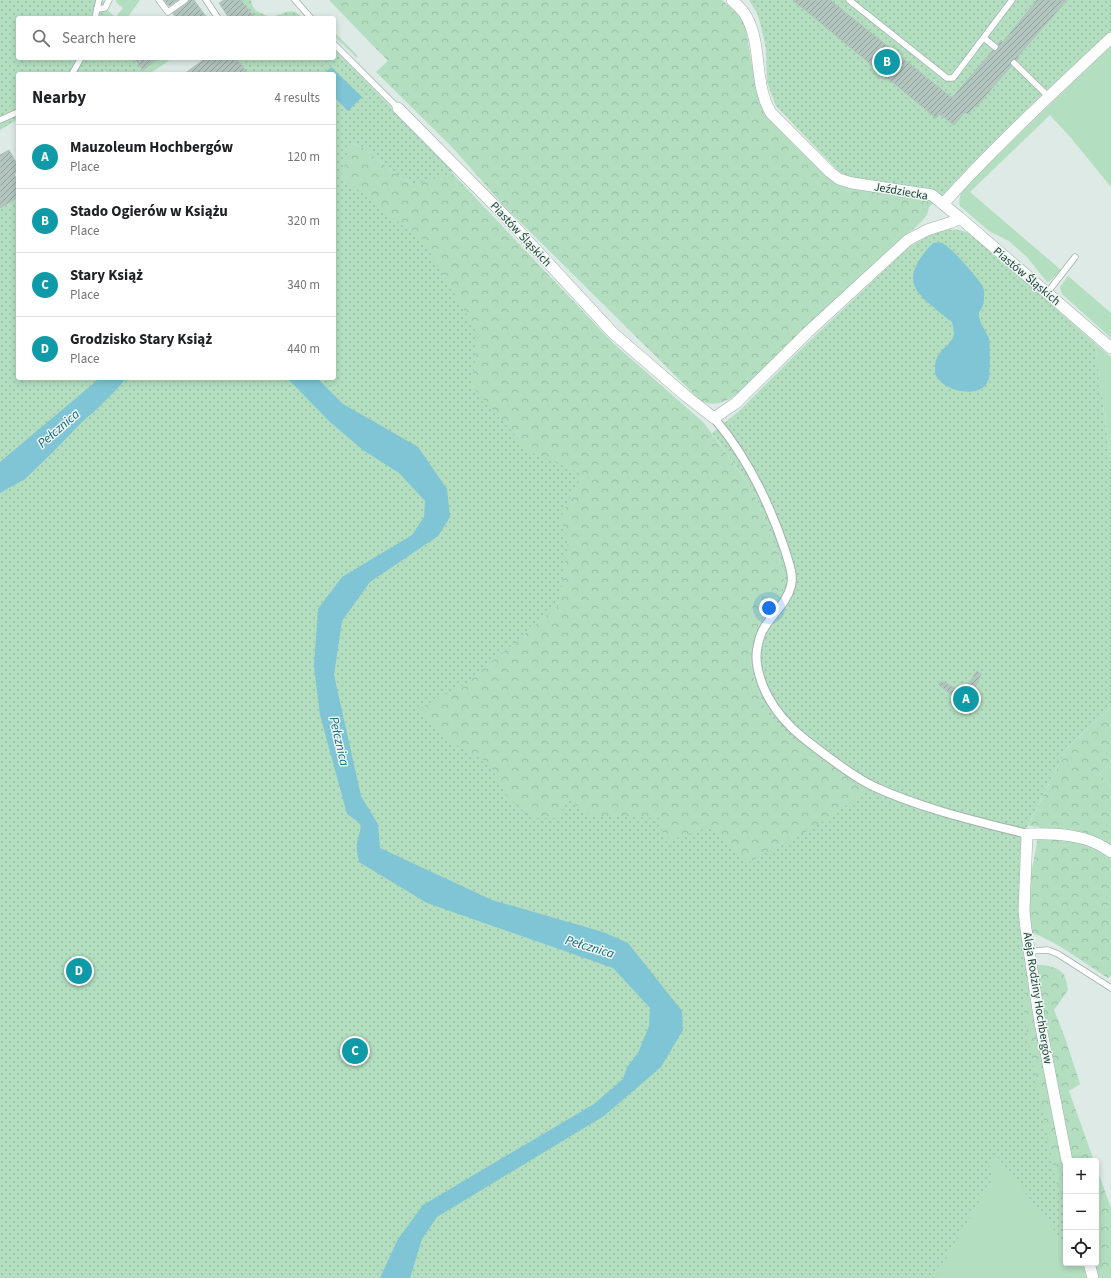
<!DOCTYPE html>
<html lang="en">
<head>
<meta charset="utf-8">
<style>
	:root { --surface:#fff; --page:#f6f6f6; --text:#202124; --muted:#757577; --line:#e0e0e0; --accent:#7c3aed }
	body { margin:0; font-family:"Source Sans 3",sans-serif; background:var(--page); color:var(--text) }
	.controls { position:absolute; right:12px; bottom:12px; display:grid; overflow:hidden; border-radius:4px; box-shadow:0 2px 6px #0003 }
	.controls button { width:36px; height:36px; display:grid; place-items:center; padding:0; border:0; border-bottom:1px solid var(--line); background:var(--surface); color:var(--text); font:20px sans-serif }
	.you { position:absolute; left:769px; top:608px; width:14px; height:14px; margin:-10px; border:3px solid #fff; border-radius:50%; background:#1a73e8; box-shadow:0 0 0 6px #1a73e833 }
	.badge { display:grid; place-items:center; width:26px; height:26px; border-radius:50%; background:var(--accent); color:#fff; font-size:13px; font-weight:700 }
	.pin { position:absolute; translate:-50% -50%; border:2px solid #fff; box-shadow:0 1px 4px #0006 }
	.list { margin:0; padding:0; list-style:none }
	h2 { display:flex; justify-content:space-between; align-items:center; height:52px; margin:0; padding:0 16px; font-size:17px }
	h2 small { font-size:13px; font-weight:400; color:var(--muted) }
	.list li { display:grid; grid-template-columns:26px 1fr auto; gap:12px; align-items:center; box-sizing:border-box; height:64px; padding:0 16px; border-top:1px solid var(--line) }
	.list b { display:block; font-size:15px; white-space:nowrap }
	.list p { margin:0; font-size:13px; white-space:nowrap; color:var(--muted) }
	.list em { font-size:13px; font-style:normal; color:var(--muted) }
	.icon { flex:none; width:22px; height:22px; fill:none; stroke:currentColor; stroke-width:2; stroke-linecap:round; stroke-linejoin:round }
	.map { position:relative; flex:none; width:1111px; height:1278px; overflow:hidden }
	.search { position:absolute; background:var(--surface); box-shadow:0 2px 6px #0003; left:16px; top:16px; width:320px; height:44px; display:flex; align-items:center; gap:10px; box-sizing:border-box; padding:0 14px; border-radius:4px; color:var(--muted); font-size:15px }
	.panel { position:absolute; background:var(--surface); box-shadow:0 2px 6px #0003; left:16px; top:72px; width:320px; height:308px; border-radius:4px }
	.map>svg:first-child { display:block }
</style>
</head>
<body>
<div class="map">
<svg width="1111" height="1278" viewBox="0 0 1111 1278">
	<defs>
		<pattern id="forest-crowns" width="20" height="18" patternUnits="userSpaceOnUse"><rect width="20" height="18" fill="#b3dec0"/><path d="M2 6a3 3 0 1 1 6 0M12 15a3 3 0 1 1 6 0" fill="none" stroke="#9abfa6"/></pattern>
		<pattern id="park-dots" width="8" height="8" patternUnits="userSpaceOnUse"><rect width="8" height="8" fill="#b3dec0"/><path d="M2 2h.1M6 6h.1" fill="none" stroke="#9abfa6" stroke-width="1.8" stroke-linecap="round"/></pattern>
		<pattern id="building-hatch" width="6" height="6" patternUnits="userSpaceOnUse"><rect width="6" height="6" fill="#b2c5be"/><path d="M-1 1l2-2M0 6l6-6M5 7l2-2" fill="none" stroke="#90a19b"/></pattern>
	</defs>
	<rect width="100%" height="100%" fill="#ddeae5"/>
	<g fill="#b3dec0">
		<path d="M116,0H140L127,18H106L109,12L116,17L123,8L116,2Z"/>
		<path d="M334,32L357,55V58L334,36Z"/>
		<path d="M1111,46V187L1071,138L1050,115L970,192L1061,270L1050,281L1047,282L1027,257L1009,241L989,231L960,206C958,201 961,194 962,189Z"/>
		<path d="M159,58H173L149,74H136Z"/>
		<path d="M1068,276L1111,313V338L1062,294L1060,287Z"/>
		<path d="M1095,343L1111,357V466Z"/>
		<path d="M1111,761V786L1100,774Z"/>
		<path d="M998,1158L1066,1246V1263H1079L1093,1278H935L993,1178L989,1162Z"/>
	</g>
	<g fill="url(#forest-crowns)">
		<path d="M329,0H722L739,15L745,25L757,93L761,105L766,114L796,147L830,178L927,199L935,202L929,207L927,215L917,226L904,236L851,285L742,390C730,400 715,409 700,400L505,207L452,147L376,72L388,61Z"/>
		<path d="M334,137L364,148L392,171L411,183L452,173L613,343L704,423L753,490L776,549L785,577L781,592L762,617L751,642L750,656L753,674L762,702L1021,839L1019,923L1026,965C1038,965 1056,963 1064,975C1066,978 1067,985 1068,990L1054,1010L1065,1038L1080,1084L1069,1091L1094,1161H1066V1246L998,1158L989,1162L993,1178L935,1278L380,848L334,378Z"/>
		<path d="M1111,707V761L1100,774L1111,786V976L1108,978C1085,964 1056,940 1031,933L1028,913L1029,885L1040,827L1028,826L1067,748Z"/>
		<path d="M1096,1166L1111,1208V1278H1093L1079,1263H1096Z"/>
	</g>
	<g fill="url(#park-dots)">
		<path d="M0,0H103L109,12L106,18H18V58H134L143,70L136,74H107L105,71L100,74H18V119L0,130Z"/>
		<path d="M241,0H251C252,6 254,10 259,12C262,13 264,15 268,16C283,18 288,3 303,18H255Z"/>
		<path d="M749,0H1111V33L944,197L936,192L856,179L840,173L776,106L767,82L766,49L761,26L757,13Z"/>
		<path d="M334,49L451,168L452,173L418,184L411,183L392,171L364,148L351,143L341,176L403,226L422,239L478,333L472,386L529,451L582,474L560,519L568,542L559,605L467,683L420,708L442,737L489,763L507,796L531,818H558L568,798L590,816L660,818L664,842L710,827L746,864L816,826L867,791L776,726L762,702L753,674L750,656L751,642L762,617L781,592L785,577L776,549L753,490L712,433L739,411L802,348L908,248C929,235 950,221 974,236L1095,343L1111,466V707L1067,748L1021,839L1019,923L1026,965L1024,1015L1055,1177L1066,1209V1246L998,1158L989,1162L993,1178L935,1278H0V208L18,197V378H334V74H242L246,71L236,58H334Z"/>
	</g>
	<g fill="#7fc5d5">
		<path d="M331,67L362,97L348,111L334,97V74H324Z"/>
		<path d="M933,243C936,243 939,242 942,243C950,246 980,280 983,287C985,291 984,301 983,305C982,308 979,311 979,313C978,322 986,331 989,339C990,343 990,373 989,378C984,401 941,392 935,373C935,373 935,368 935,367C936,348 952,347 954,334C954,330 953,326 952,322C919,295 894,284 933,243Z"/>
		<path d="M100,378H126L118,388L97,409L83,421L53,452L25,479L0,493V462Z"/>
		<path d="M287,378H317L343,404L418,447L447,489L450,517L438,536L370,582L342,621L334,675L361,796L378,824L380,848L492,900L603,932L628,943L682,1011L683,1030L661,1067L604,1116L437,1217L422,1239L410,1278H380L398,1239L423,1205L594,1104L623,1079L627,1067L638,1053L649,1026L650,1008L613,968L427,903L359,862C358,856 356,849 357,843C361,823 366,827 347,814L320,715L314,666L318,609L342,577L412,535L424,517L425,501L399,473L363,450L330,422Z"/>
	</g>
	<g fill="url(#building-hatch)" stroke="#afc4bc">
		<path d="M164,0H178L169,6Z"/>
		<path d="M189,0H194L207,18H176L173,13L187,3Z"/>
		<path d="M224,0H241L255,18H229L219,3Z"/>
		<path d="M793,0H830L952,98L993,50H998L999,47L998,44L1001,40L1003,42L1037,0H1067L1018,56L1019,58L1017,60L1013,59L1011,60L1010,64L1011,66L976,107L975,106L968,114L965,112L954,125L940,114L936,118Z"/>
		<path d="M134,58H159L143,70Z"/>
		<path d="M206,58H236L248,74H184Z"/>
		<path d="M9,150L18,166V171L14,174L18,181V197L0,208V155Z"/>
		<path d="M977,671L981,674L971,696L977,700L974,707L958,701L959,700L939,685L941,681L963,692Z"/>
	</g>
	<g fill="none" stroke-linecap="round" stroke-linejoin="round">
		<g stroke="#a0b2ac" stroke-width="7">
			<g id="service">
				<path d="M159,0L168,12L185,0"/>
				<path d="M206,0L218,18"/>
				<path d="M295,0L311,18"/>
				<path d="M849,0L947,78H953L1012,0"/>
				<path d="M97,9L105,8L109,0"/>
				<path d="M95,18L99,0"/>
				<path d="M984,38L995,47"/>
				<path d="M334,44L398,108"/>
				<path d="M1014,63L1049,97"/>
				<path d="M72,74L81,58"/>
				<path d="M0,120L18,112"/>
				<path d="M1047,293L1075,257"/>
				<path d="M1030,951L1048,950L1058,954L1111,988"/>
			</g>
		</g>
		<g stroke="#a0b2ac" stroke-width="10">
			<path id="pedestrian" d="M714,418C747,457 769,502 785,550C788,561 794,574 791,586C787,603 771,615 763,630C760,635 758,644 757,650C755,663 759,675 763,686C777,720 802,738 831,759C845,769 859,780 875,787C923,809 976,821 1027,834"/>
		</g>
		<g stroke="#a0b2ac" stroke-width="12">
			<g id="minor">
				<path d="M732,0C737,5 743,10 746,16C763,46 753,83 771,113L830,172L839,179L852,183L932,195L960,218L1111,348"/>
				<path d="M398,108L503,214L613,333L686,396L714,418L736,403L809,331L908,240L927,230L952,222L960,218"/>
				<path d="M943,204C996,145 1054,92 1111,38"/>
				<path d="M1067,1161L1039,1017L1026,929L1024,911L1027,834C1055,833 1088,834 1111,852"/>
				<path d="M1089,1263L1093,1278"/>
			</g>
		</g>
		<use href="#service" stroke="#fff" stroke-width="5.5"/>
		<use href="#pedestrian" stroke="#fff" stroke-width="8"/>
		<use href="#minor" stroke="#fff" stroke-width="11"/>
	</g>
	<g text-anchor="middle" stroke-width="3" stroke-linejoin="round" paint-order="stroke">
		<g font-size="12" fill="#1d3b34" stroke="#edf7f2">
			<text transform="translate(901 191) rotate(10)" y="4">Jeździecka</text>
			<text transform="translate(521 234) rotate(47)" y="4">Piastów Śląskich</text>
			<text transform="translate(1027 276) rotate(40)" y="4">Piastów Śląskich</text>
			<text transform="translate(1038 998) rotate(81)" y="4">Aleja Rodziny Hochbergów</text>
		</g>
		<g font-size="13" font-style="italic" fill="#14667b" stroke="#edf7f2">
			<text transform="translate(58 428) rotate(-41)" y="5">Pełcznica</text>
			<text transform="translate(340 741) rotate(77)" y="5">Pełcznica</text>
			<text transform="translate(590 946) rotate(17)" y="5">Pełcznica</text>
		</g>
	</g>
</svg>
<div class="controls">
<button>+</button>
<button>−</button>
<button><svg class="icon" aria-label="locate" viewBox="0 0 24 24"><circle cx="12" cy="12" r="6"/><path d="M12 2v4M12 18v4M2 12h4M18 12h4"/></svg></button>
</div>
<div class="you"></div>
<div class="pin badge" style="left:966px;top:699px;background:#0f9aa8">A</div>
<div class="pin badge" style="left:887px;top:62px;background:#0f9aa8">B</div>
<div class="pin badge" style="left:355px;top:1051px;background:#0f9aa8">C</div>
<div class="pin badge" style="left:79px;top:971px;background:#0f9aa8">D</div>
<div class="search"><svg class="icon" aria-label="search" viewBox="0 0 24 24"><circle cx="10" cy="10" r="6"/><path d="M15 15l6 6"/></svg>Search here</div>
<section class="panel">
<h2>Nearby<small>4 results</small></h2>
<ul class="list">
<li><span class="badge" style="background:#0f9aa8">A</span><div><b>Mauzoleum Hochbergów</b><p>Place</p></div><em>120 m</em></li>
<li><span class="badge" style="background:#0f9aa8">B</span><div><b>Stado Ogierów w Książu</b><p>Place</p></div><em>320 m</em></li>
<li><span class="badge" style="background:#0f9aa8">C</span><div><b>Stary Książ</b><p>Place</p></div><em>340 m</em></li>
<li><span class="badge" style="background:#0f9aa8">D</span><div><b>Grodzisko Stary Książ</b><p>Place</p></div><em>440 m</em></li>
</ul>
</section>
</div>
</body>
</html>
